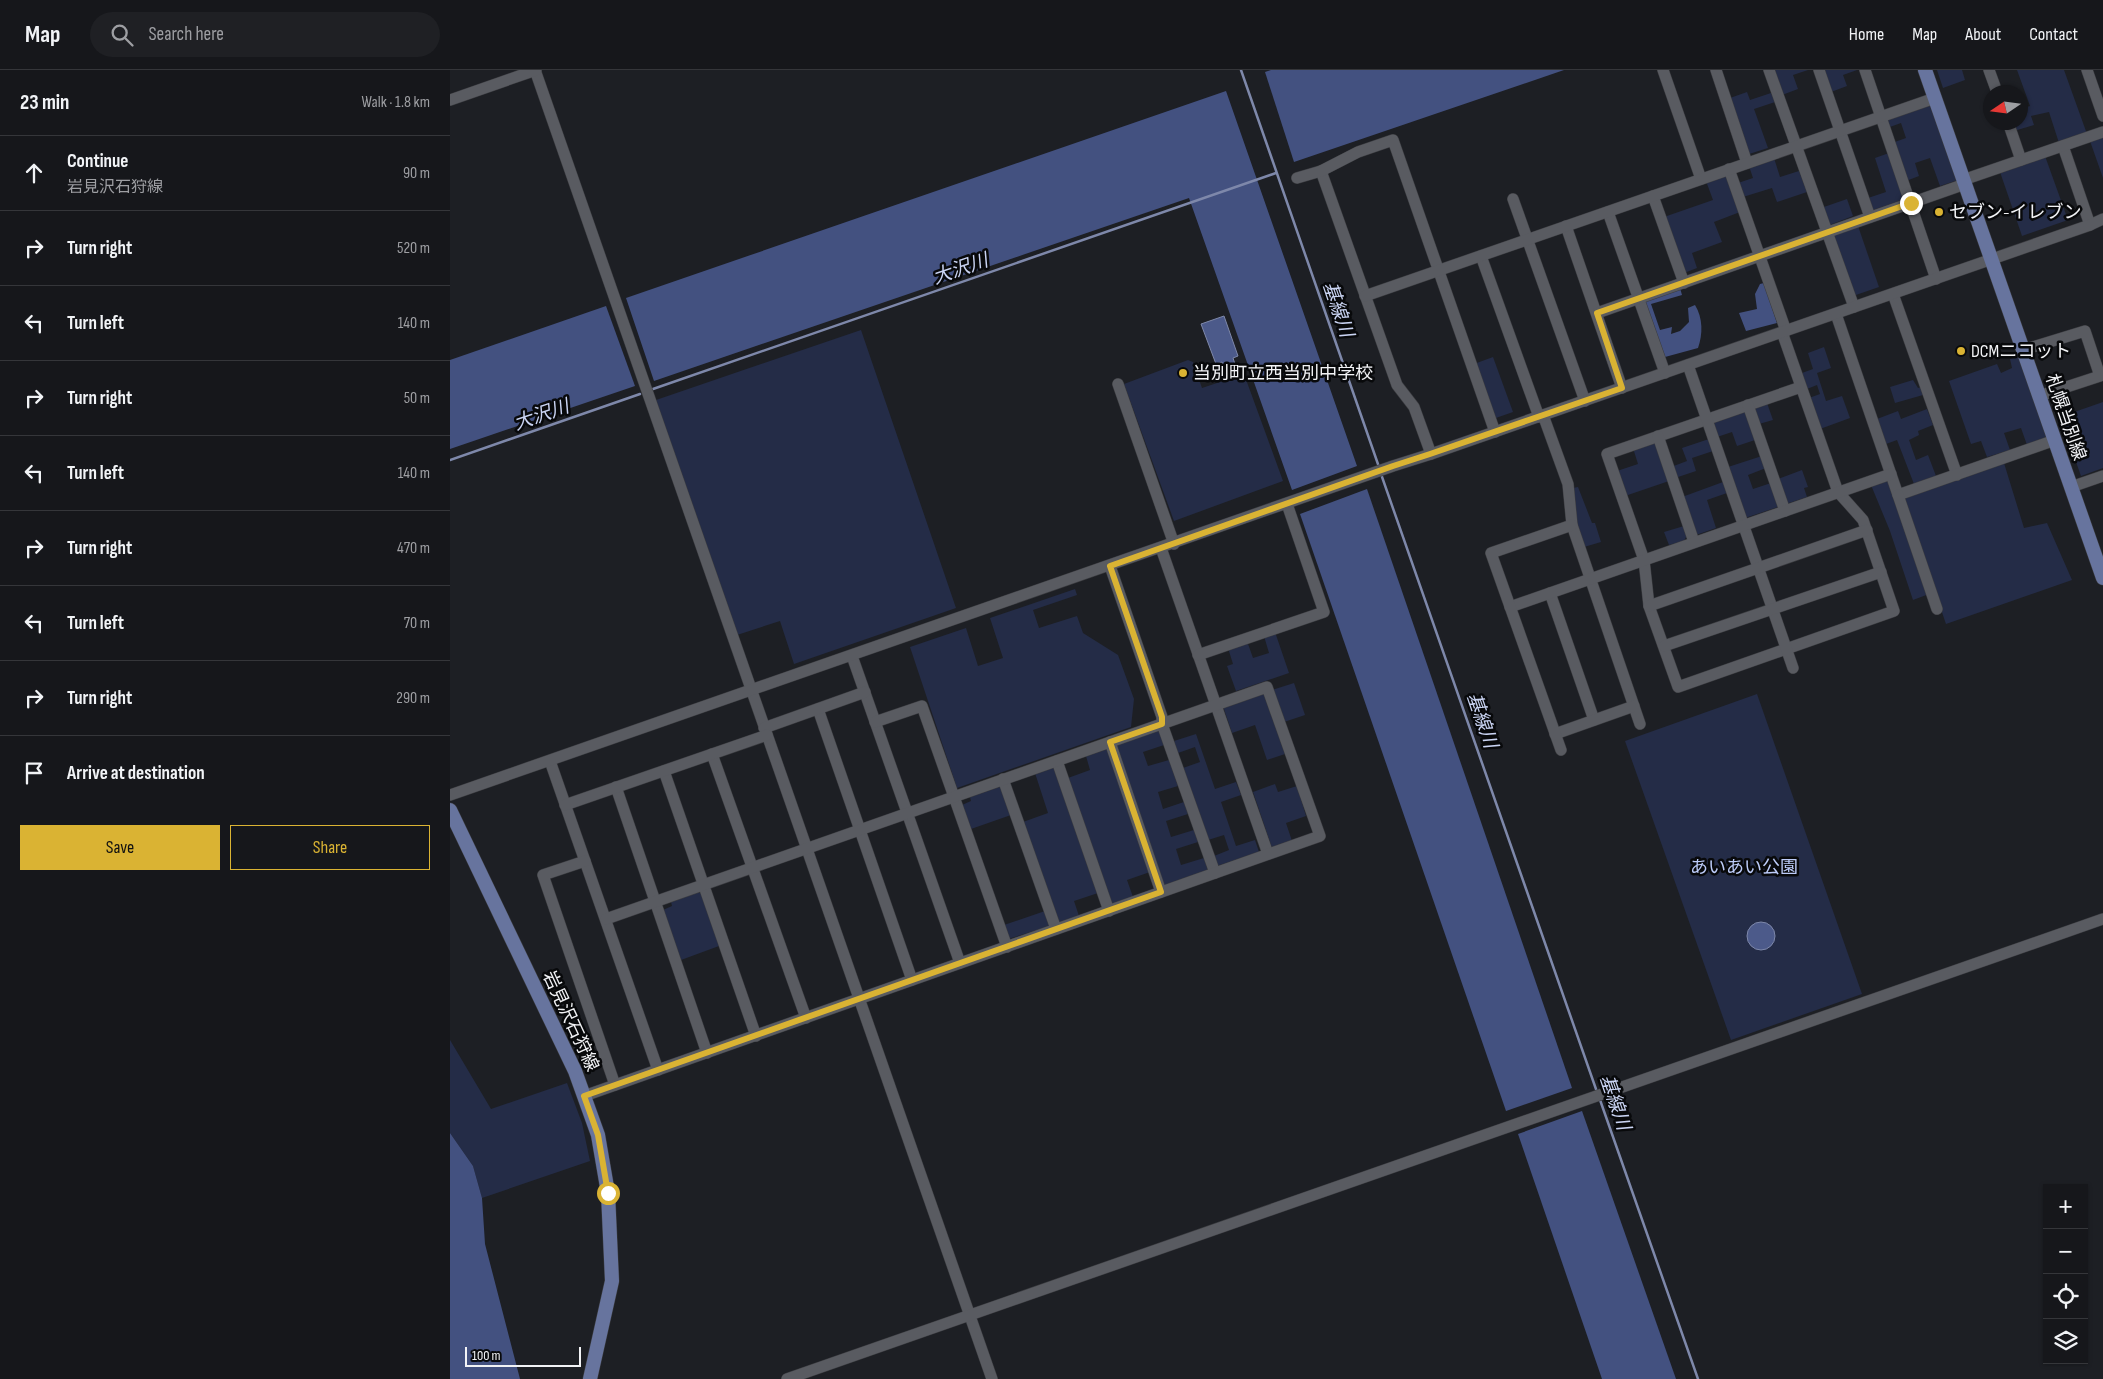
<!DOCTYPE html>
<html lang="en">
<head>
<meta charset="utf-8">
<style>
	:root { --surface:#16171b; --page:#1f2024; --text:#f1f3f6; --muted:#9e9fa3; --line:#35363a; --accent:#dab333 }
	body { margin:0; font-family:"Sofia Sans Condensed","Noto Sans JP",sans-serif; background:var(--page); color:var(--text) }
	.controls { position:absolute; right:15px; bottom:15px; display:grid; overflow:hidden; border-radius:0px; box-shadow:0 1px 4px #0004 }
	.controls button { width:45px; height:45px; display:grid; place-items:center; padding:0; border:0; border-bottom:1px solid var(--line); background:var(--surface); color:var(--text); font:25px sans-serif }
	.compass { position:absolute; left:1533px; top:15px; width:45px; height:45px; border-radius:50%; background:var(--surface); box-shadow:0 1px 4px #0004; rotate:257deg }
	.scale { position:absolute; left:15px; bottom:12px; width:116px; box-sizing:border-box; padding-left:5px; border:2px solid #f2f3f6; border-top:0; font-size:14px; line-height:18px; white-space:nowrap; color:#f2f3f6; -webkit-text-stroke:4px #08090b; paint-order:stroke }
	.stop { position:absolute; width:15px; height:15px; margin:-11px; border:4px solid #dab333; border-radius:50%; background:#fff }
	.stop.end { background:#dab333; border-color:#fff; box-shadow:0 1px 5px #0008 }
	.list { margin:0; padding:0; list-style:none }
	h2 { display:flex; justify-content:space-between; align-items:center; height:65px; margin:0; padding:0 20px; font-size:21px }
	h2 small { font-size:16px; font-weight:400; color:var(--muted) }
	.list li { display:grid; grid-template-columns:32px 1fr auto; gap:15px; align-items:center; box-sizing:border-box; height:75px; padding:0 20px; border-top:1px solid var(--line) }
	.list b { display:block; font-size:19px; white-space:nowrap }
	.list p { margin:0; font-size:16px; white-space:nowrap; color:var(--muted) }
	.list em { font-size:16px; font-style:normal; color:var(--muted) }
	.actions { display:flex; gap:10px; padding:15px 20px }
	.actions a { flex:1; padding:11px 0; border:1px solid var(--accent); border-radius:0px; text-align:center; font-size:18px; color:var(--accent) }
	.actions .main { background:var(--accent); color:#111 }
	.icon { flex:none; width:28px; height:28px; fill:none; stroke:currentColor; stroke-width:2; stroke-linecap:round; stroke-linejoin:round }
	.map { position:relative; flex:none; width:1653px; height:1309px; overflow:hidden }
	header { display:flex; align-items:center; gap:30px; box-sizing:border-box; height:70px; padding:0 25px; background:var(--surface); border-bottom:1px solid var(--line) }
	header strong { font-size:24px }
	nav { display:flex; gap:28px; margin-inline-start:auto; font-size:18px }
	.search { width:350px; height:45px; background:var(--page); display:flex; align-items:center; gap:12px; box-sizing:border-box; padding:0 18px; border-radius:28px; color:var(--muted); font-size:19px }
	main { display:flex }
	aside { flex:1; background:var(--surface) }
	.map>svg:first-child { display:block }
</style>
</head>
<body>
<header>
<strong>Map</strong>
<div class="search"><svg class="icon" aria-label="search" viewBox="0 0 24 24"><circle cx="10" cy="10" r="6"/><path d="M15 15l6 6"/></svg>Search here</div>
<nav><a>Home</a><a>Map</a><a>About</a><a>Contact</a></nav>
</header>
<main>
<aside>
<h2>23 min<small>Walk · 1.8 km</small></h2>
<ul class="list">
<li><svg class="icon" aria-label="ahead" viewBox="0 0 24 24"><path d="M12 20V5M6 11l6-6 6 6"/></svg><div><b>Continue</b><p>岩見沢石狩線</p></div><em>90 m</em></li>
<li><svg class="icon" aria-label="right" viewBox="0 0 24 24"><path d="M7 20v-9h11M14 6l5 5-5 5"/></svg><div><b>Turn right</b></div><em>520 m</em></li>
<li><svg class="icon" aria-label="left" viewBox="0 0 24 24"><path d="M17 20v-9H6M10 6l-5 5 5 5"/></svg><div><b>Turn left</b></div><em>140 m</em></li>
<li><svg class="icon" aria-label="right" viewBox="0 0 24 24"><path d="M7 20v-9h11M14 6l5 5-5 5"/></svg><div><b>Turn right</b></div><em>50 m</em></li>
<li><svg class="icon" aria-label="left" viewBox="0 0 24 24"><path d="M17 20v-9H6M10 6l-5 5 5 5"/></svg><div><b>Turn left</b></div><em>140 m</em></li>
<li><svg class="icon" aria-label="right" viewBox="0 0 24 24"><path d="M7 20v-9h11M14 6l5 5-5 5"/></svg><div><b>Turn right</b></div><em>470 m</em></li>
<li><svg class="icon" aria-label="left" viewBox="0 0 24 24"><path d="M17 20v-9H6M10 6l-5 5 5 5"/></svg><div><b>Turn left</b></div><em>70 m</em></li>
<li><svg class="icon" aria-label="right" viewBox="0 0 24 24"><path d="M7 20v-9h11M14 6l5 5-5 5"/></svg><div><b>Turn right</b></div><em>290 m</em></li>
<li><svg class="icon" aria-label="arrive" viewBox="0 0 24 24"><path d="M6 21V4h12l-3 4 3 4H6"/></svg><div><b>Arrive at destination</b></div></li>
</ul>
<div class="actions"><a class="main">Save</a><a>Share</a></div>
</aside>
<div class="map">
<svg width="1653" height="1309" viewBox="0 0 1653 1309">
	<rect width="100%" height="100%" fill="#1d1f24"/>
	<g fill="#242c47">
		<path d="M1323,0H1358L1343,5L1348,19L1332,25Z"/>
		<path d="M1373,0H1407L1393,5L1397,16L1381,22Z"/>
		<path d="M1487,0H1512L1515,10L1493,18Z"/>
		<path d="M1567,0H1614L1637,64L1609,73L1599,42L1581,46L1584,55L1564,61L1562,53L1570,52L1571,39L1580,36Z"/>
		<path d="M1297,22L1300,30L1321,23L1325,32L1304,39L1318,78L1299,84L1280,28Z"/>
		<path d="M1482,32L1508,110L1490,116L1480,88L1465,93L1469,106L1456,111L1442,73L1456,68L1451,53L1437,58L1434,48Z"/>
		<path d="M1653,66V108L1640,71Z"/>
		<path d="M1439,83L1453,124L1452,130L1423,140L1418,128L1436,122L1425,88Z"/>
		<path d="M1595,86L1618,150L1572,166L1550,102Z"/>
		<path d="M1324,88L1330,107L1349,101L1357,122L1327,132L1322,118L1293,127L1288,113L1303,108L1299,96Z"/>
		<path d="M1277,104L1290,142L1264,152L1272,172L1242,183L1247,198L1234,203L1214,147L1263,130L1256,111Z"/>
		<path d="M1397,129L1403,146L1377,156L1371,138Z"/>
		<path d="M1408,156L1429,217L1403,226L1381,165Z"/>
		<path d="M411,260L506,538L344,594L330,551L287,565L206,330Z"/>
		<path d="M1374,277L1381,298L1367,303L1376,331L1392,326L1400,348L1370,359L1359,328L1370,324L1367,315L1357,319L1352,303L1363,299L1358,283Z"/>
		<path d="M1568,286L1597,369L1577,375L1571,358L1554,363L1560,380L1537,387L1531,371L1521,374L1499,311L1547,294L1551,303L1562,298L1560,289Z"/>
		<path d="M1043,287L1063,342L1043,349L1024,294Z"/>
		<path d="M738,290L743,292L752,318L794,304L833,411L724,451L674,314Z"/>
		<path d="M1463,310L1468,318L1472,317L1473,325L1445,333L1440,317Z"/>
		<path d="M1653,332V398L1631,406L1610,347Z"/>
		<path d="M1317,333L1323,350L1309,354L1303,339Z"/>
		<path d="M1295,339L1305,370L1287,376L1282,362L1267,367L1262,351Z"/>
		<path d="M1477,339L1483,355L1468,361L1469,365L1459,370L1466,390L1478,385L1486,406L1464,414L1447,370L1436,374L1427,349L1448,341L1451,349Z"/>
		<path d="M1259,369L1263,381L1242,388L1246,401L1225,408L1221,397L1237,391L1232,378Z"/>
		<path d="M1206,371L1219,411L1175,426L1167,401L1188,394L1183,378Z"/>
		<path d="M1312,386L1316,398L1298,405L1303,419L1321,413L1328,437L1295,448L1278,397Z"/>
		<path d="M1554,393L1574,458L1597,453L1622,510L1496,554L1453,428Z"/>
		<path d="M1352,400L1358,417L1354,418L1357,427L1336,434L1328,409Z"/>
		<path d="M1436,410L1441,413L1479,524L1463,530L1440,461L1421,415Z"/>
		<path d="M1273,412L1277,423L1257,430L1266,458L1246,465L1232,427Z"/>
		<path d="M1128,417L1142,453H1145L1151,472L1134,477L1126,454L1123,418Z"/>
		<path d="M1234,456L1237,465L1234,471L1219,475L1214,462Z"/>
		<path d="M625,519L627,525L583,540L589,558L627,546L633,563L668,585L684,629L681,657L507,718L460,577L516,558L528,596L553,588L540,548Z"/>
		<path d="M825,562L839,603L786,621L777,596L783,594L778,578L797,571L803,588L819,583L814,566Z"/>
		<path d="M844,613L855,645L834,652L822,620Z"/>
		<path d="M813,622L835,684L817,690L805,655L782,663L773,636Z"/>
		<path d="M1307,624L1412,924L1281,970L1175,671Z"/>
		<path d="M709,661L714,675L693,682L698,696L719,690L728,716L708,722L713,739L734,732L738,744L716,751L721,767L744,760L748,772L726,779L731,795L754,788L758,801L713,816L666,675Z"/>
		<path d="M746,664L765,719L786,712L791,725L771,732L786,776L805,770L809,782L767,796L764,786L779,780L774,765L758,770L733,698L750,692L745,677L728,683L724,671Z"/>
		<path d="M658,679L700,802L677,810L683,827L661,834L618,708L640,700L636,686Z"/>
		<path d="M604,697L648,823L624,831L629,846L609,853L573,752L598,743L585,703Z"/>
		<path d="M825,714L828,722L847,716L856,746L836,753L842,771L822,778L803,722Z"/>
		<path d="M549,717L552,718L561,745L521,759L512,735L521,731L520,727Z"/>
		<path d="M248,822L251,823L269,876L231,890L213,840L222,836L221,832Z"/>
		<path d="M595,841L600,856L558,869L554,855Z"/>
		<path d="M0,970L41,1039L117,1013L132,1053L140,1091L32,1128L23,1096L0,1063Z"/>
	</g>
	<g fill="#435180">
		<path d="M821,0H1114L844,92L815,2Z"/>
		<path d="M776,21L907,396L842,420L739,128L204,311L176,228Z"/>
		<path d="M1314,213L1327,253L1296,261L1289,243L1307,239L1305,224L1310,214Z"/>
		<path d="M1230,218L1232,225L1201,234L1210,260L1222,257L1221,264L1230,261L1239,252L1238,238L1245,235C1253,248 1253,264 1248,278L1215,287L1193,230Z"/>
		<path d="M156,236L185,316L0,379V290Z"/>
		<path d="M917,419L1122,1018L1056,1041L850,444Z"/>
		<path d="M1132,1041L1226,1309H1152L1068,1064Z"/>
		<path d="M0,1063L23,1096L32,1128L35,1174L70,1309H0Z"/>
	</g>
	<g fill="#4c5a8a" stroke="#7e88aa">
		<path d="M774,246L788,286L783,288L786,297L775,300L772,292L766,294L751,254Z"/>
		<circle cx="1311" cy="866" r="14"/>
	</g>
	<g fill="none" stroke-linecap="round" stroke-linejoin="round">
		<g stroke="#7e88aa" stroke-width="2.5">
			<path d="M791,0L929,397"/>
			<path d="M203,319L826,103"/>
			<path d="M0,390L190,324"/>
			<path d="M931,404L1147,1022"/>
			<path d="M1149,1027L1248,1309"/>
		</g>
		<g stroke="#3b3c40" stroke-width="12">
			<g id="minor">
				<path d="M85,0L542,1309"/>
				<path d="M1213,0L1251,109"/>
				<path d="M1266,0L1297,93"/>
				<path d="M1319,0L1404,237"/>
				<path d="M1369,0L1420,147"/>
				<path d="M1415,0L1486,209"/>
				<path d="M1539,0L1547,22"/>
				<path d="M1637,0L1653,46"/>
				<path d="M0,30L86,0"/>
				<path d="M1558,52L1571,90"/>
				<path d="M1613,76L1640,155"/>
				<path d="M1279,99L1336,261"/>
				<path d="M871,101L947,315L964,337L981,384"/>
				<path d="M847,108L871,101L908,82L943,70L1045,362"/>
				<path d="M1513,110L1653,62"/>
				<path d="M1203,126L1234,213"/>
				<path d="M1063,129L1135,331"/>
				<path d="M1158,142L1215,303"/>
				<path d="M1116,156L1172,318"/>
				<path d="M1031,186L1089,347"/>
				<path d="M1443,224L1507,405"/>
				<path d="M915,226L1485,28"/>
				<path d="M1147,243L1515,114"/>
				<path d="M1386,244L1448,425L1605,370"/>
				<path d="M1332,262L1388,422L1413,450L1444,541L1228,617L1199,536L1194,490L1157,384L1351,317"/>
				<path d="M1573,280L1635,261L1650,306L1589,326"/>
				<path d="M1238,295L1343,598"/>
				<path d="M668,314L724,474"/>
				<path d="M1298,335L1335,441"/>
				<path d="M1093,345L1118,414L1122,455L1190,654"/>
				<path d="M1208,366L1244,472"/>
				<path d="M1621,417L1653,406"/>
				<path d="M1448,425L1487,539"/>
				<path d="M711,478L818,784"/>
				<path d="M660,496L712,647V654L765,803"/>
				<path d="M1100,523L1144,650"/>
				<path d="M1199,536L1417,460"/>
				<path d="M1060,537L1441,404"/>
				<path d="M1214,576L1431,502"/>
				<path d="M748,585L874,542L837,434"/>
				<path d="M402,586L510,893"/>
				<path d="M368,639L462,910"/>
				<path d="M425,652L472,636L557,877"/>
				<path d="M314,658L415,622"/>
				<path d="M1105,664L1184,636"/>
				<path d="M660,672L711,822"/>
				<path d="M1111,680L1041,483L1122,455"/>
				<path d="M262,684L356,948"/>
				<path d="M100,691L208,1000"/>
				<path d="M607,691L659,841"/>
				<path d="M214,701L306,966"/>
				<path d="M553,709L606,859"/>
				<path d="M166,717L257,983"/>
				<path d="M0,725L943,396L981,384L1640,155L1653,149"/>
				<path d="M115,735L317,665"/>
				<path d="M135,791L93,805L165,1015"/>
				<path d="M134,1026L870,766L817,617L156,849"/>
				<path d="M337,1309L1653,849"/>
			</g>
		</g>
		<g stroke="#3b3c40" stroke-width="15">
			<g id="major">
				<path d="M1475,0L1653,508"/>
				<path d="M0,740L125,1001L148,1065L158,1123L162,1211L140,1309"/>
			</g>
		</g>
		<use href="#minor" stroke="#595b61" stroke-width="11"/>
		<use href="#major" stroke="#67749e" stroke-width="14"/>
	</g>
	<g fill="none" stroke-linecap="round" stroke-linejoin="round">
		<path stroke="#dab333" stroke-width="6" d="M158,1123L148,1065L134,1026L711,822L660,672L712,654V647L660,496L943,396L980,384L1172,318L1147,243L1461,133"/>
	</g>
	<g fill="#dab333" stroke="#08090b" stroke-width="2">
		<circle cx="1489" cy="142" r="5"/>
		<circle cx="1511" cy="281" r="5"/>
		<circle cx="733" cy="303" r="5"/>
	</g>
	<g text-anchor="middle" stroke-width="5" stroke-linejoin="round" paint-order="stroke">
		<g font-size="18" fill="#f2f3f6" stroke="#08090b" text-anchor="start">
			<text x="1499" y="148">セブン-イレブン</text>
			<text x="1521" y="287">DCMニコット</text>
			<text x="743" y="309">当別町立西当別中学校</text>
		</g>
		<g font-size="18" fill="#f2f3f6" stroke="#08090b">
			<text transform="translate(1616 347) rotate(71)" y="6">札幌当別線</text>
			<text transform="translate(121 951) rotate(65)" y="6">岩見沢石狩線</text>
		</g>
		<g font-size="18" fill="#bdccf9" stroke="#08090b">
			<text x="1294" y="803">あいあい公園</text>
		</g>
		<g font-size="19" font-style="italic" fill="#cad4f3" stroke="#08090b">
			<text transform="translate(510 198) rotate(-19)" y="7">大沢川</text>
			<text transform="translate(889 239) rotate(71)" y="7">基線川</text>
			<text transform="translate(91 344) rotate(-19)" y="7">大沢川</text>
			<text transform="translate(1033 650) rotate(71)" y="7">基線川</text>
			<text transform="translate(1166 1032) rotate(71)" y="7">基線川</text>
		</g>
	</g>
</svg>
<div class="controls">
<button>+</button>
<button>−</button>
<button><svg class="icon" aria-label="locate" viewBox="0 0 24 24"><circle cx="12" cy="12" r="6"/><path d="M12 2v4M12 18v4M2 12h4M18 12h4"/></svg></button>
<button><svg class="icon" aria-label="layers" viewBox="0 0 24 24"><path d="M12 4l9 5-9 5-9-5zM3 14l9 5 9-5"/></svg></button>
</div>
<svg class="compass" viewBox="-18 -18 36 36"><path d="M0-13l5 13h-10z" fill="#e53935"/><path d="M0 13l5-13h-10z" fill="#9e9fa3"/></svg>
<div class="scale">100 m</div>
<div class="stop" style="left:158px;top:1123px"></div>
<div class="stop end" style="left:1461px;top:133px"></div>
</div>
</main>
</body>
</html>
